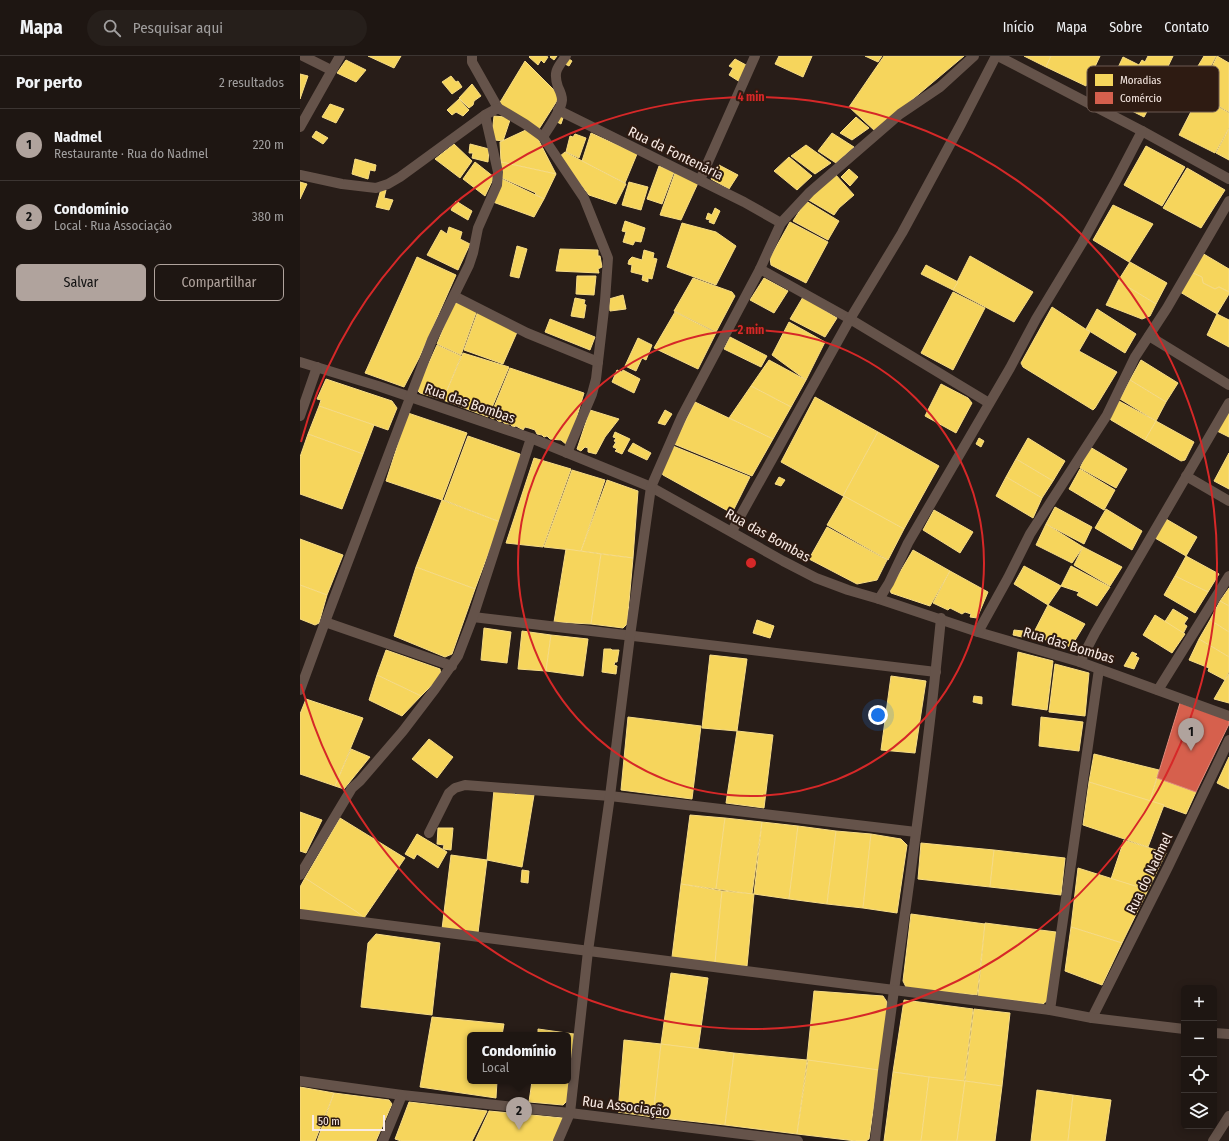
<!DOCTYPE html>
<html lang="pt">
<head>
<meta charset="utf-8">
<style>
	:root { --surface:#1e1612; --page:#261f1b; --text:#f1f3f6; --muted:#a19f9f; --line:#3c3532; --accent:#b0a39d }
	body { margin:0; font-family:"Fira Sans Condensed",sans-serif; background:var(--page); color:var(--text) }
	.controls { position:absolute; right:12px; bottom:12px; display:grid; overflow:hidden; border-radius:6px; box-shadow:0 2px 10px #0003 }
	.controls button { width:36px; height:36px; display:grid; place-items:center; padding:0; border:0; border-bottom:1px solid var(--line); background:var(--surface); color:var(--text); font:20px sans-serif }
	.scale { position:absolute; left:12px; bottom:10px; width:73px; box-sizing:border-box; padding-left:4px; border:2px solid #f9ebe5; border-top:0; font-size:11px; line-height:14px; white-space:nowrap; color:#f9ebe5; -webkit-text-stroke:3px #2e1b12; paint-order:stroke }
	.you { position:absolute; left:578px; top:659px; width:14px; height:14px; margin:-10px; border:3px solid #fff; border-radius:50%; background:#1a73e8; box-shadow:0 0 0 6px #1a73e833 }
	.badge { display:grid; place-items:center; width:26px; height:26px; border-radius:50%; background:var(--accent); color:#111; font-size:13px; font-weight:700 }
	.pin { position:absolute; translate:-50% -33px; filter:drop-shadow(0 1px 2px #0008) }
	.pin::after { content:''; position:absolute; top:21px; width:14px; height:12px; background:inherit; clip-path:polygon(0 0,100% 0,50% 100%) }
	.popup { position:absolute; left:167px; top:976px; width:104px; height:52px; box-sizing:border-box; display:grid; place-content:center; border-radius:6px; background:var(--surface); filter:drop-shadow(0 1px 3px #0005); font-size:13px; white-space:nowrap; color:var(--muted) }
	.popup b { font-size:15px; color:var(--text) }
	.popup::after { content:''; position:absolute; left:50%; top:100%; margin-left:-8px; border:8px solid transparent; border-top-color:var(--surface) }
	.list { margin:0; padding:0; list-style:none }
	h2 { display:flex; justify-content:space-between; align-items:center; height:52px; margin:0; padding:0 16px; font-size:17px }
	h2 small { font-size:13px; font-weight:400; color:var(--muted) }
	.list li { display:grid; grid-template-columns:26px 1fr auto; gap:12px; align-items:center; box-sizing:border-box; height:72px; padding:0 16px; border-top:1px solid var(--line) }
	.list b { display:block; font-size:15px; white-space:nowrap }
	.list p { margin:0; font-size:13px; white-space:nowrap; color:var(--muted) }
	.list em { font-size:13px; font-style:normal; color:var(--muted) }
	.actions { display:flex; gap:8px; padding:12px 16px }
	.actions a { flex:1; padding:9px 0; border:1px solid var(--accent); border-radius:6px; text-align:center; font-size:14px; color:var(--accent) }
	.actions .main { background:var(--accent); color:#111 }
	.icon { flex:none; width:22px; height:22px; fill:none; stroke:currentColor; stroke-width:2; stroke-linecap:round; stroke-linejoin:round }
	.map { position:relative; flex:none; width:929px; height:1085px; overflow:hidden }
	header { display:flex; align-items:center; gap:24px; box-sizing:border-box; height:56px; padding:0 20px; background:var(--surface); border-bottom:1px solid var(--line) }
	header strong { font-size:19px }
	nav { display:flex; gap:22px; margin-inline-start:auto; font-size:14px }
	.search { width:280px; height:36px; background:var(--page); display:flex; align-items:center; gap:10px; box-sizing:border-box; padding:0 14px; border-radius:22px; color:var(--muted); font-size:15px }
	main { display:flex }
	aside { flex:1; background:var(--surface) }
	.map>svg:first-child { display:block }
</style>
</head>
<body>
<header>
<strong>Mapa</strong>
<div class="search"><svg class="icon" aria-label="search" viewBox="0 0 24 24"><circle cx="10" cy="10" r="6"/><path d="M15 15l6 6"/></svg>Pesquisar aqui</div>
<nav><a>Início</a><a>Mapa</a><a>Sobre</a><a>Contato</a></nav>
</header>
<main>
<aside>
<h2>Por perto<small>2 resultados</small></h2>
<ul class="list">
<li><span class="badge">1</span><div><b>Nadmel</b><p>Restaurante · Rua do Nadmel</p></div><em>220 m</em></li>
<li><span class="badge">2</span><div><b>Condomínio</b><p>Local · Rua Associação</p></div><em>380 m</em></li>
</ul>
<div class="actions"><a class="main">Salvar</a><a>Compartilhar</a></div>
</aside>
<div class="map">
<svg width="929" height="1085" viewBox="0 0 929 1085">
	<rect width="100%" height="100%" fill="#281d18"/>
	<g fill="#f6d55c" stroke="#f7dc85">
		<path d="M68,0H101L94,12Z"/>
		<path d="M230,0H246L248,1L244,7L241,4L238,9L229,1Z"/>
		<path d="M251,0H257L254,4L250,1Z"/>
		<path d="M479,0H512L503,21L475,8Z"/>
		<path d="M565,0H582L578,6Z"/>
		<path d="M584,0H664L575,75L549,51Z"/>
		<path d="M724,0H751L746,11Z"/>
		<path d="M751,0H800L786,30L746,11Z"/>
		<path d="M848,0H873L863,21L839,9L842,4L845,6Z"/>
		<path d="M904,0H916L901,30L889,25Z"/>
		<path d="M917,0L929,7V56L899,39Z"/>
		<path d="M823,1L865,22L844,61L804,41Z"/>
		<path d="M269,3L272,5L269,10L265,8Z"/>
		<path d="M435,3L446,9L440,26L429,19L433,12L429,10Z"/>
		<path d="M46,4L66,14L56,26L37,17Z"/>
		<path d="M225,5L260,40L239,73L199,48Z"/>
		<path d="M0,18L8,20L0,43Z"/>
		<path d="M151,20L156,26L158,25L162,31L152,38L142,26Z"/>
		<path d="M172,28L181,40L174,45L173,49L169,52L159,42Z"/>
		<path d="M890,30L898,34L894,41L886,37Z"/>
		<path d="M899,40L929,57V72L915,97L879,79Z"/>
		<path d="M159,43L169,54L163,60L156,56L152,59L147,54Z"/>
		<path d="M30,48L44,53L36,67L22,61Z"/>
		<path d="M259,57L264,59L261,68L255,65Z"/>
		<path d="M194,60L205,61L210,64L203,85L195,84L192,78Z"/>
		<path d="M556,61L569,72L552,84L540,77Z"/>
		<path d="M228,73L236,79L256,118L201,106L200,86Z"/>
		<path d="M929,73V104L916,97Z"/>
		<path d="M16,75L28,82L23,88L12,81Z"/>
		<path d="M291,77L337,98L325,127L282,105Z"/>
		<path d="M532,77L554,91L536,107L518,95Z"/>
		<path d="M275,78L286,82L279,102L266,96L270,80L273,81Z"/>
		<path d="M154,88L172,105L160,122L135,103Z"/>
		<path d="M170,88L189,93L188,106L172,102L173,97H169Z"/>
		<path d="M506,89L531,107L515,118L491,100Z"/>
		<path d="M846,90L885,111L862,150L824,129Z"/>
		<path d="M265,96L326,128L316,148L289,139L259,101Z"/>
		<path d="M489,101L512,120L497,134L474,115Z"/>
		<path d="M55,103L76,109L75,115L70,114L68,123L52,118Z"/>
		<path d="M175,106L194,121L185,140L163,123Z"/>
		<path d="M201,106L256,118L244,143L235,138L236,137L202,122Z"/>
		<path d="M419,109L438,119L429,133L411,123Z"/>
		<path d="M359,110L374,116L362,148L347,143Z"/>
		<path d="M887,112L925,134L901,172L863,152Z"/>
		<path d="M549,113L558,121L550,130L541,121Z"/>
		<path d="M375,117L398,127L381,164L360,159Z"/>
		<path d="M535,118L554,139L539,152L534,159L507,143Z"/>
		<path d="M202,123L244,143L234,161L193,146Z"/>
		<path d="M0,126L7,128L0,143Z"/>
		<path d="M329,126L348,131L341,154L322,149Z"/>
		<path d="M81,133L86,134L84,142L93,144L89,154L76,151Z"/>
		<path d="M156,145L172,155L168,164L151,154Z"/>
		<path d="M506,145L539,165L528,184L493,165Z"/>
		<path d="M813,149L853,168L829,206L793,184Z"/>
		<path d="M415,152L420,155L414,168L409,166L410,164L406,163L408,157L412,159Z"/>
		<path d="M325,165L345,172L341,186L335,185L333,189L323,186L326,176L322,175Z"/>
		<path d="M490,166L528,186L506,227L471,209L470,202Z"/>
		<path d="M382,167L416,176L436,190L416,229L367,211Z"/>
		<path d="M149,171L162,176L160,183L170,188L158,214L127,199L141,174L147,178Z"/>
		<path d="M217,190L227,193L219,222L210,220Z"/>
		<path d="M260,193L298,194V200H300L302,211L298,213L299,217L256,215Z"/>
		<path d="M344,194L354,197L353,202L357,203L352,223L348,222V226L342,224L343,219L331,216L332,209L328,208L329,204L332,201L342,204Z"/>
		<path d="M902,197L929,213V236L919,231L915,233L903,227L902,221L893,217Z"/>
		<path d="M670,200L733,236L714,266L653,234Z"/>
		<path d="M117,201L156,219L119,302L104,331L65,317Z"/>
		<path d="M830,206L867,227L856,248L818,225Z"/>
		<path d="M626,209L658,226L653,234L621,218Z"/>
		<path d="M893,217L902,221L903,227L915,233L919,231L929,236V238L917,258L880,236Z"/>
		<path d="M277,220H296L294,239L276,238Z"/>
		<path d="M393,222L432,236L435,240L416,276L374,255Z"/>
		<path d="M464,222L488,235L474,257L450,244Z"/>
		<path d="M818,225L856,248L850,260L842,263L806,249Z"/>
		<path d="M653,236L685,252L653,314L621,297Z"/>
		<path d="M323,239L326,253L310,255L309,243Z"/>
		<path d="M503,241L537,262L525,281L490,263Z"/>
		<path d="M275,242L285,244L284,248L286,249L284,262L271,260Z"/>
		<path d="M158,246L177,254L161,299L137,288L153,249Z"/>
		<path d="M752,251L790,276L779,295L817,316L795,352L793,354L723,311L721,307Z"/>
		<path d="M797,253L836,278L825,297L786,273Z"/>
		<path d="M178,255L218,274L203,308L164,294Z"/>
		<path d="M375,256L416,277L398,313L354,292Z"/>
		<path d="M917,258L929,264V291L907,279Z"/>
		<path d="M250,263L295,281L290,294L245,276Z"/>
		<path d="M489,266L525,286L506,324L472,299Z"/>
		<path d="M430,281L467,300L461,311L424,293Z"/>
		<path d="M338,282L352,289L346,304L342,302L336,315L325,310Z"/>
		<path d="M137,289L161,300L143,344L120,337L118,335V331Z"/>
		<path d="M163,297L209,311L188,361L143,344Z"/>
		<path d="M469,304L506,324L491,351L451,330Z"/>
		<path d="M841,304L878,327L866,346L830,324Z"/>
		<path d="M210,312L284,337L269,387L267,389L261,384L250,383L247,380L244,381L242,379L237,378L235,374L229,372L225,371L223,374L216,370L213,371L210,368H205L202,365L199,366L195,362L193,363L190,361Z"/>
		<path d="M317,314L322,316L323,314L340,323L334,337L312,326Z"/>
		<path d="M26,323L92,345L97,352L88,374L19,350L21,344L17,343Z"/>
		<path d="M830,324L866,346L856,365L820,343Z"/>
		<path d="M641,328L668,342L672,347L656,377L625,360Z"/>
		<path d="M451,330L491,351L473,383L429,362Z"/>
		<path d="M515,341L578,376L543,440L481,406Z"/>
		<path d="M819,345L856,365L845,384L811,364L809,360Z"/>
		<path d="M395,346L473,383L452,420L374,388Z"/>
		<path d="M19,350L74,369L63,398L8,378Z"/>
		<path d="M290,354L319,363L305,381L296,398L288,396V392L285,391L281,395L277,393Z"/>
		<path d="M365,354L372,358L365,369L358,367Z"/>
		<path d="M929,355V381L917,375Z"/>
		<path d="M108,357L167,377L142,444L86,425Z"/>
		<path d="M856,365L894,386L885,404L881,405L845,384Z"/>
		<path d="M315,376L330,383L322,398L315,395L317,393L313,391L316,386L314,385L316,382L313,381Z"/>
		<path d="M578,376L639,410L604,473L543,440Z"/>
		<path d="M8,378L63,398L42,453L0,438V401Z"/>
		<path d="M168,380L220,398L222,403L200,466L144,444Z"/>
		<path d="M679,382L684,385L681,391L676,388Z"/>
		<path d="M728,382L765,405L753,425L716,403Z"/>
		<path d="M333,387L351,397L347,404L328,395Z"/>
		<path d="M373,390L450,421L434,453L431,456L428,455L363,419L361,415Z"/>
		<path d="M790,391L827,413L816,432L780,412Z"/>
		<path d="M929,397V433L914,425Z"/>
		<path d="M234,402L271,413L243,491L206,487Z"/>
		<path d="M716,403L753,425L742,442L706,421Z"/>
		<path d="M780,413L815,434L804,454L769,433Z"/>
		<path d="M272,414L305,424L281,495L244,491Z"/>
		<path d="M479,421L485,424L481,430L475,428Z"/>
		<path d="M706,421L742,442L733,462L696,440Z"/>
		<path d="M307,424L338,435L333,502L281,495Z"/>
		<path d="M544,440L604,473L588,504L527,469Z"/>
		<path d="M142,444L200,466L175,533L116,511Z"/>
		<path d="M755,451L792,471L784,488L746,468Z"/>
		<path d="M806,453L842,475L832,494L795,472Z"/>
		<path d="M634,454L673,476L660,497L623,474Z"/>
		<path d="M866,463L897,481L886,500L855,482Z"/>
		<path d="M746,468L783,491L772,507L736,489Z"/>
		<path d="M527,471L587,504L577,524L557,528L509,503Z"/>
		<path d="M0,483L43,499L27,539L0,529Z"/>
		<path d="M783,491L822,511L810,530L774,509Z"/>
		<path d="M266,493L301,498L291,568L254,566Z"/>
		<path d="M613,494L650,515L630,550L591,537L590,533Z"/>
		<path d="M301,498L333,502L327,568L323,572L291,568Z"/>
		<path d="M886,500L919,518L908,536L875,520Z"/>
		<path d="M724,510L761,530L748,549L714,528Z"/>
		<path d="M771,510L810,531L797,550L777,539L779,536L761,530Z"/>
		<path d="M116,511L175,533L152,598L145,601L94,580Z"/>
		<path d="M650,515L688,536L677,562L670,561L671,558L665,556L662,558L650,552L648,554L633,547Z"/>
		<path d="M875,520L908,536L895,557L864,539Z"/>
		<path d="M0,529L27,539L19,567L15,569L0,563Z"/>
		<path d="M929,532V550L920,545Z"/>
		<path d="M920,545L929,550V576L910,564Z"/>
		<path d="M748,549L785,568L771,591L732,580Z"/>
		<path d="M873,553L888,562L884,568L887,570L883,578L864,567Z"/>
		<path d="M855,559L885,578L872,597L843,579Z"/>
		<path d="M457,564L474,570L470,582L453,577Z"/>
		<path d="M910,564L929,576V601L899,583Z"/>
		<path d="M184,572L211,576L207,607L181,604Z"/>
		<path d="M714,574L723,575L722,581L713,579Z"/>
		<path d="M222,575L251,579L246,615L218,613Z"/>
		<path d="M251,579L288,583L283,620L246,615Z"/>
		<path d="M899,583L929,601V616L925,624L908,615L909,612L889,604Z"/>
		<path d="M304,593H311L312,594H319L317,606H315L314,609L317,610L316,618L302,616Z"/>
		<path d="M86,594L140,613L141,620L121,640L77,619Z"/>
		<path d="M718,596L753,605L747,654L712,649Z"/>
		<path d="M832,596L837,598L835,600L839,602L834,613L824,610Z"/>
		<path d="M410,599L447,603L437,675L402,672Z"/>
		<path d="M755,608L789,617L785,660L749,656Z"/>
		<path d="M929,618V647L914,643L925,624Z"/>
		<path d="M77,619L121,640L102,660L69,644Z"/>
		<path d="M591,620L626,625L615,697L581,694Z"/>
		<path d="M674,640L682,641V648L673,646Z"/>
		<path d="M6,643L63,662L35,730L0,718V658Z"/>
		<path d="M328,661L401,670L392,743L321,734Z"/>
		<path d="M741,661L783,666L779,695L739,690Z"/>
		<path d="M437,675L473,679L464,752L426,747Z"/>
		<path d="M129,683L153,701L137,722L112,703Z"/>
		<path d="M51,693L70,701L44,733L35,730Z"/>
		<path d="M794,698L859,714L850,745L789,726Z"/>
		<path d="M929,701V733L917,727Z"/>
		<path d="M857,722L896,736L886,758L850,745Z"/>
		<path d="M789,726L864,749L848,791L783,769Z"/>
		<path d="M194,734L213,736L216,739L218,737L234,739L222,811L187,804Z"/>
		<path d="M0,756L22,764L6,797L0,795Z"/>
		<path d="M390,759L425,762L416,833L381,828Z"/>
		<path d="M40,762L105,802L64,862L5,822Z"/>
		<path d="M425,762L462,766L452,838L416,833Z"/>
		<path d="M462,766L498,770L489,843L454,838Z"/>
		<path d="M498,770L536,775L527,848L489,843Z"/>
		<path d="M138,772H153L151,794L143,793L144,789L137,788Z"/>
		<path d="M536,775L571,778L563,852L527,848Z"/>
		<path d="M117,778L147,796L138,812L117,798L114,803L105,798Z"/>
		<path d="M571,778L601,783L607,789L597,857L563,852Z"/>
		<path d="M824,784L866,797L848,834L811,823Z"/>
		<path d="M621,787L694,794L690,831L618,823Z"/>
		<path d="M694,794L765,802L761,839L690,831Z"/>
		<path d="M151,799L187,804L178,877L142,873Z"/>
		<path d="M778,812L848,834L822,887L771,871Z"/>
		<path d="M222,814L229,815L228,827L221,826Z"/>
		<path d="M5,822L57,856L64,862L0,855V831Z"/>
		<path d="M381,828L422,835L415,907L372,901Z"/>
		<path d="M422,835L454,838L447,910L415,907Z"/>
		<path d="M611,858L685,868L677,939L607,933L603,925Z"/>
		<path d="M685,867L756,876L749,943L743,948L678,940Z"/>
		<path d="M771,871L822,887L802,929L765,915Z"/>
		<path d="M76,878L140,887L132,959L61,951L68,887Z"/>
		<path d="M371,917L408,922L398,993L361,988Z"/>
		<path d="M514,935L583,940L587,946L583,1015L507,1004Z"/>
		<path d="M604,944L673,953L664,1026L593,1016Z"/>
		<path d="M674,953L710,957L702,1030L665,1025Z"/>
		<path d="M132,961L204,968L202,979H170V1025H197L196,1042L120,1031Z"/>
		<path d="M238,973L274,978L267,1045L263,1049L229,1046L232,1025H268V979H238Z"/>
		<path d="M324,984L361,988L353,1061L318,1056Z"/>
		<path d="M361,988L434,997L425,1069L353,1061Z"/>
		<path d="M434,997L507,1004L497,1078L425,1069Z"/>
		<path d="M508,1004L579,1014L569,1083L566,1085H556L497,1078Z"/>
		<path d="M593,1016L629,1021L621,1085H584Z"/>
		<path d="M629,1021L665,1025L657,1085H621Z"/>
		<path d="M665,1025L702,1030L695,1085H657Z"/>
		<path d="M0,1031L34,1037L15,1085H0Z"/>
		<path d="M737,1034L773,1039L768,1085H731Z"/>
		<path d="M34,1037L89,1044L92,1048L76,1085H17Z"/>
		<path d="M773,1039L811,1044L805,1085H768Z"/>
		<path d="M109,1046L187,1055L172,1085H101L95,1083Z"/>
		<path d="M189,1055L263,1062L254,1085H175Z"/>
	</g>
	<path fill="#d6604d" stroke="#e08a7b" d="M880,647L929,664V668L896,736L857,722Z"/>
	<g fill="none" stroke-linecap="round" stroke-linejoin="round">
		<g stroke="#65534a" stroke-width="10">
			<path d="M3,0L31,14"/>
			<path d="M172,0V6L198,52"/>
			<path d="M698,0L842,75L929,123"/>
			<path d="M258,54L444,146L481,167"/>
			<path d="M0,71L40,0"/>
			<path d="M243,81C249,71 261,55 262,44C262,39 260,35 258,31C253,16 257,12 266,0"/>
			<path d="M0,119L42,128L76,132L88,128L100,121L185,59L198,52L225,68L243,81L284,142L308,202L305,245L296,323L292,338L267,397"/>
			<path d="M400,124L455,0"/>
			<path d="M460,213L550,263L689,347"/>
			<path d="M154,240L227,277L298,306"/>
			<path d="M849,280L929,329"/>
			<path d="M0,306L78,330L231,382L351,431L483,505L516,522L548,534L579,543L678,576L780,606L929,660"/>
			<path d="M0,360L17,311"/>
			<path d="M886,420L929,445"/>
			<path d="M432,475L550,263L602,177L661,68L696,0"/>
			<path d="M579,543L589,527L608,487L710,312L736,263L782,187L817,123L842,75"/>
			<path d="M173,561L636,616"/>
			<path d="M25,566L152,610"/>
			<path d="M678,576L708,522L730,478L807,359L835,301L867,252L929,145"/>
			<path d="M780,606L795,577L929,347"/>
			<path d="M0,634L25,566L132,284L169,209L173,197L178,172L197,129L198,116L185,59"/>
			<path d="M858,634L929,520"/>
			<path d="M129,777L149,737L155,732L165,729L310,740L616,776"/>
			<path d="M0,819L52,732L60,725L103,675L135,633L158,600L173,561L231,382"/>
			<path d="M0,858L594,934C612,811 629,687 641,562"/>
			<path d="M750,954L799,613"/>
			<path d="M792,962L868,811L929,684"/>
			<path d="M914,977L929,978"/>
			<path d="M0,1025L102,1039L270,1057L498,1085"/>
			<path d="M83,1085L102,1039"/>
			<path d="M258,1085L270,1057L288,895L310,740L330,580L351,431L382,360L460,213L481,167L510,136L600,58L640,31L674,0"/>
			<path d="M575,1085L583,1015L594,934L750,954L792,962L884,973"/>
			<path d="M913,1085L929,1060"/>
		</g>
	</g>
	<g fill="none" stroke="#d62828" stroke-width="2">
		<circle cx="451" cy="507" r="233"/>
		<path d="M1 386A466 466 0 1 1 1 628"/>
	</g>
	<g text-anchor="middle" stroke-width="4" stroke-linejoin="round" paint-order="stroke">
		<g font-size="14" fill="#f9ebe5" stroke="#2e1b12">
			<text transform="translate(376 97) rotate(26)" y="5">Rua da Fontenária</text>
			<text transform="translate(170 347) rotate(19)" y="5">Rua das Bombas</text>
			<text transform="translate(468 479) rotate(29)" y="5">Rua das Bombas</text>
			<text transform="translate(769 589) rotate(17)" y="5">Rua das Bombas</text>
			<text transform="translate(849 817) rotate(-64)" y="5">Rua do Nadmel</text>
			<text transform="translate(326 1050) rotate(7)" y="5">Rua Associação</text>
		</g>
	</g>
	<rect x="787" y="10" width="132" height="46" rx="6" fill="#2e1b12" stroke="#6b5951" stroke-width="1"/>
	<rect x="795" y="18" width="18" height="12" fill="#f6d55c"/>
	<rect x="795" y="36" width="18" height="12" fill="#d6604d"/>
	<g font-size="11" fill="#f9ebe5">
		<text x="820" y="28">Moradias</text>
		<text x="820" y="46">Comércio</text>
	</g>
	<circle cx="451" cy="507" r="6" fill="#d62828" stroke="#2e1b12" stroke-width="2"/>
	<g font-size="12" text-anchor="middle" font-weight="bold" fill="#d62828" stroke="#2e1b12" stroke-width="4" stroke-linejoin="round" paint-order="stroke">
		<text x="451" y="45">4 min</text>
		<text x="451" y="278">2 min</text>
	</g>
</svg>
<div class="controls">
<button>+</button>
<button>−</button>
<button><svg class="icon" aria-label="locate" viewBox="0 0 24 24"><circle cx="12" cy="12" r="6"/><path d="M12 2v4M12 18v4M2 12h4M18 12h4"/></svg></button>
<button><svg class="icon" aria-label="layers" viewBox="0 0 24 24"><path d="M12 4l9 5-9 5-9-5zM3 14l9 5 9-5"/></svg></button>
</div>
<div class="scale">50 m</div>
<div class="you"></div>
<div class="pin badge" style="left:891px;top:695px">1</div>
<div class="pin badge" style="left:219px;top:1074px">2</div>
<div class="popup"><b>Condomínio</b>Local</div>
</div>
</main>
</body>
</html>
